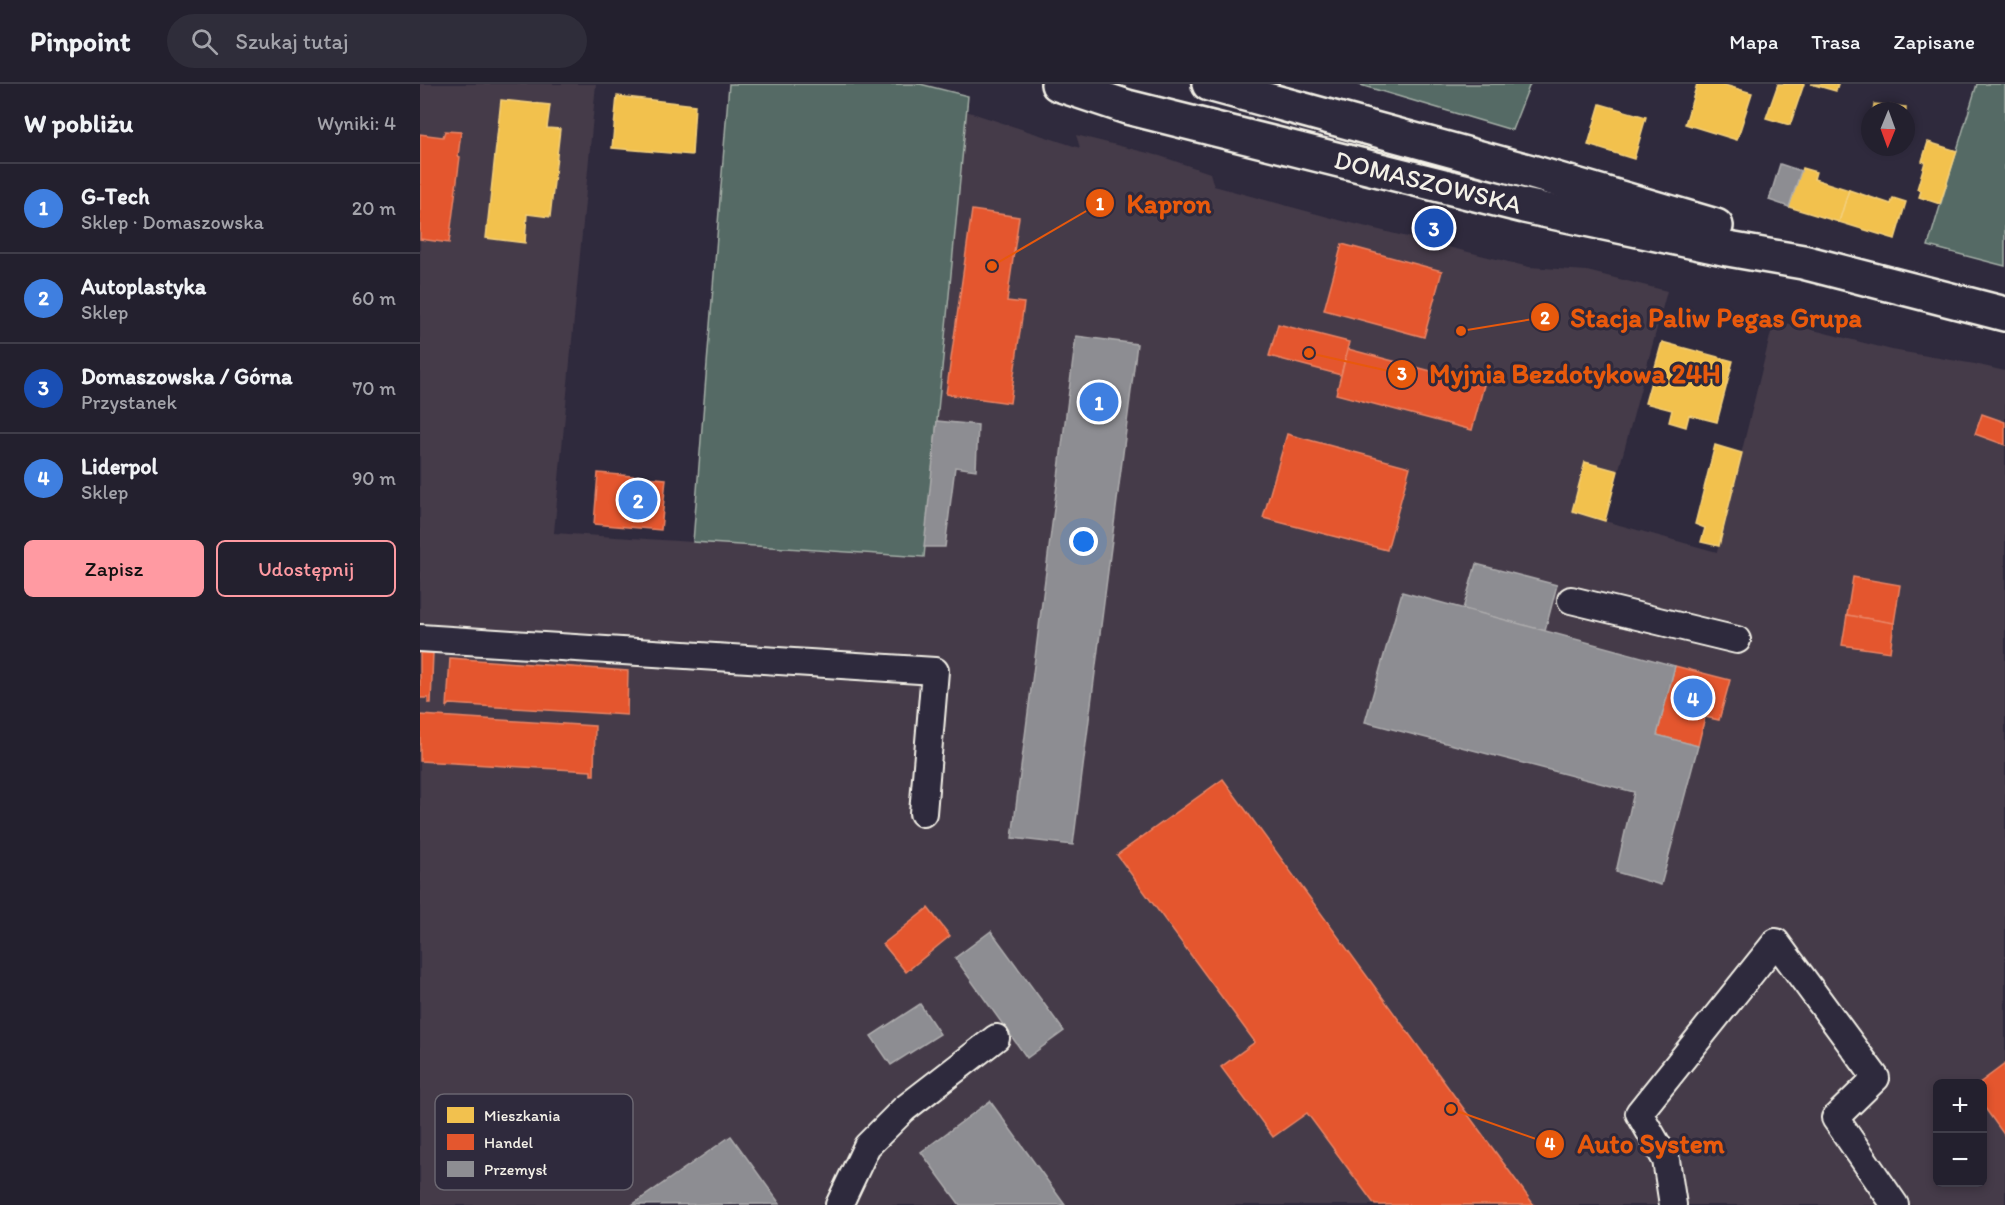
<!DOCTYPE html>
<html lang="pl">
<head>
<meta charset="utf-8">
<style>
	:root { --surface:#23202e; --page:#2f2d3a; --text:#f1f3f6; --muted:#a3a3aa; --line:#403e4a; --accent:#ff9aa2 }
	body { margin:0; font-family:Itim,sans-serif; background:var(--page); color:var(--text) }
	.controls { position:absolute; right:18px; bottom:18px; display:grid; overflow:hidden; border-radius:9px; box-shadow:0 3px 9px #0003 }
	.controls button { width:54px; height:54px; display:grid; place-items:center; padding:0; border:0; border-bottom:2px solid var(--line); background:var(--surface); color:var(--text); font:30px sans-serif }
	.compass { position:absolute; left:1441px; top:18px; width:54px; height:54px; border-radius:50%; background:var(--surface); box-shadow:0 3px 9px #0003; rotate:181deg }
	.you { position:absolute; left:664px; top:458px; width:21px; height:21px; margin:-15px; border:4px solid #fff; border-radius:50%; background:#1a73e8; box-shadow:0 0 0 9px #1a73e833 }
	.badge { display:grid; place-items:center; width:39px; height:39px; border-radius:50%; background:var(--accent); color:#fff; font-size:20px; font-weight:700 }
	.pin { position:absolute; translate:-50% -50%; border:3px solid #fff; box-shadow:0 2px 6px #0006 }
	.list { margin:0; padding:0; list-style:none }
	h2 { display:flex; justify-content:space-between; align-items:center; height:78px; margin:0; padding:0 24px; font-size:26px }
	h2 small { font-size:20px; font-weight:400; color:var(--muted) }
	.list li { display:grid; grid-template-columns:39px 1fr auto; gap:18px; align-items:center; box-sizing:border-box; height:90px; padding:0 24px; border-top:2px solid var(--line) }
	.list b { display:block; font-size:22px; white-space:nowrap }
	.list p { margin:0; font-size:20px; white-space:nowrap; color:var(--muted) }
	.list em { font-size:20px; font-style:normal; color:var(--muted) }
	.actions { display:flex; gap:12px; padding:18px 24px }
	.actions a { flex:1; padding:14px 0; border:2px solid var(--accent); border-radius:9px; text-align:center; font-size:21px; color:var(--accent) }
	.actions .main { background:var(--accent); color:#111 }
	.icon { flex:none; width:33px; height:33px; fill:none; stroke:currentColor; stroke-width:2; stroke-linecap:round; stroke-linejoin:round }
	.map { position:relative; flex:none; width:1585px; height:1121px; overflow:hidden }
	header { display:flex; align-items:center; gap:36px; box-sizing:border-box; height:84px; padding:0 30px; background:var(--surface); border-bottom:2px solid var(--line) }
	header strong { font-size:28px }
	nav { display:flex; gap:33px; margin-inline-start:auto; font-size:21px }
	.search { width:420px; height:54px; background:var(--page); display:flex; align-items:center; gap:15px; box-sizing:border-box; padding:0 21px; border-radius:33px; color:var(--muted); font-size:22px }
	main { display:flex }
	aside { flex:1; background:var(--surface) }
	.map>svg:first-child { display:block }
</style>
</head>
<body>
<header>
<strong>Pinpoint</strong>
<div class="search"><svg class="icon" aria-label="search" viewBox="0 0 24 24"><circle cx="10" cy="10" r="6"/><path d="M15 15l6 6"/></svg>Szukaj tutaj</div>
<nav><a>Mapa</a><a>Trasa</a><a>Zapisane</a></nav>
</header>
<main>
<aside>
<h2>W pobliżu<small>Wyniki: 4</small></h2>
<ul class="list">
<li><span class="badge" style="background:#3f7fe0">1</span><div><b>G-Tech</b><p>Sklep · Domaszowska</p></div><em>20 m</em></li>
<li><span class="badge" style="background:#3f7fe0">2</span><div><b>Autoplastyka</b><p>Sklep</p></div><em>60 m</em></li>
<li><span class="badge" style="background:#1a4fb4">3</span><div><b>Domaszowska / Górna</b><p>Przystanek</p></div><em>70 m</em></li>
<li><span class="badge" style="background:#3f7fe0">4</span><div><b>Liderpol</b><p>Sklep</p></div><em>90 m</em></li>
</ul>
<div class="actions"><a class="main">Zapisz</a><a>Udostępnij</a></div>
</aside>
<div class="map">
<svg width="1585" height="1121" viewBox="0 0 1585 1121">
	<rect width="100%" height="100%" fill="#2f2a3d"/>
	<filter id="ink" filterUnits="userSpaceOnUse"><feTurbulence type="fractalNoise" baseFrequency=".0167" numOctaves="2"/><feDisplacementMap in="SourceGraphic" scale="12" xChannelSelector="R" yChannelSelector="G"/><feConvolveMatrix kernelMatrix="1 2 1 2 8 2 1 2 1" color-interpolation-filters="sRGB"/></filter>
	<g filter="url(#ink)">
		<path fill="#443a49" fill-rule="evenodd" d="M0,0H176L134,449L504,473L546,27L660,64L656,51L740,72L790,89L794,102L923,137L1109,183L1167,187L1247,207L1185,437L1297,468L1354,236L1472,266L1555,280L1585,287V1121H0ZM1518,1000H1562V1098H1518Z"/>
		<g fill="#546a65" stroke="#a4aea6" stroke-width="1.5">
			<path d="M309,0H500L548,12L504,473L273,458Z"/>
			<path d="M937,0H1110L1092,46Z"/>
			<path d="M1557,0H1585V182L1508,162Z"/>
		</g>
		<g fill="#f2c14e" stroke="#f3cf7c" stroke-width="1.5">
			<path d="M1277,0H1301L1332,9L1317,56L1265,40Z"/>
			<path d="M1358,0H1384L1370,41L1346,34Z"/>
			<path d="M1391,0H1418L1416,7Z"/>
			<path d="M197,12L275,21L272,71L192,64Z"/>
			<path d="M81,16L130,21L127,44L140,45L130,133L107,130L105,159L66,154Z"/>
			<path d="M1180,20L1226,33L1214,75L1168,61Z"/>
			<path d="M1454,20L1486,23V27H1453Z"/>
			<path d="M1508,58L1537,67L1520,120L1499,113L1501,107L1497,105L1505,78L1502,77Z"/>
			<path d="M1382,84L1396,88L1394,95L1429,106L1419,138L1369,123Z"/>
			<path d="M1429,106L1471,120L1473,114L1486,118L1475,155L1419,138Z"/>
			<path d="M1242,258L1313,277L1297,338L1269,331L1266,343L1249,338L1252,326L1225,319Z"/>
			<path d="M1295,361L1322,369L1299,462L1281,458L1285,444L1275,440Z"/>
			<path d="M1165,378L1198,387L1185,437L1152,427Z"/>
		</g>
		<g fill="#e4572e" stroke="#e98566" stroke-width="1.5">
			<path d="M25,47L41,48L38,72L40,73L29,159L0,155V50L23,53Z"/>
			<path d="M552,126L599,133L587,217L604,219L590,319L526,310Z"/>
			<path d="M922,160L1022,187L1004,253L904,226Z"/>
			<path d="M858,240L929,258L921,291L849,272Z"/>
			<path d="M928,265L1064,301L1052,346L916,310Z"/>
			<path d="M1562,330L1585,338V361L1555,350Z"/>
			<path d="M867,350L990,383L967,466L843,434Z"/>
			<path d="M178,389L246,395L241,446L174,440Z"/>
			<path d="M1433,493L1480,501L1474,539L1427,531Z"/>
			<path d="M1427,531L1474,539L1470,568L1422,561Z"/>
			<path d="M0,569H13L11,619H8V614H0Z"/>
			<path d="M30,574L208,587L207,631L30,620L27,623Z"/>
			<path d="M1255,582L1310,596L1299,636L1285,633L1278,662L1237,651Z"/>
			<path d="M0,631L175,642L174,691H171V687L0,677Z"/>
			<path d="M803,695L1114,1121H955L887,1029L853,1053L801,983L835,958L697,771Z"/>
			<path d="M508,824L530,852L486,888L463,860Z"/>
			<path d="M1585,980V1052L1562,1020V1000H1558Z"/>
		</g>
		<g fill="#8d8d92" stroke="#acabac" stroke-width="1.5">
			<path d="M1360,80L1381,87L1369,123L1349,116Z"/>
			<path d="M656,252L717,260L653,761L592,754Z"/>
			<path d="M517,337L558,341L556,386L535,383L525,463H504Z"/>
			<path d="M1056,480L1137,501L1125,547L1043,525Z"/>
			<path d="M982,508L1255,582L1237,651L1278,662L1241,801L1196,788L1214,708L945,638Z"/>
			<path d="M571,847L644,947L607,974L535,874Z"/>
			<path d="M500,920L520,950L471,981L451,952Z"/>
			<path d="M570,1017L645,1121H540L501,1068Z"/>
			<path d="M311,1052L360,1120L212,1121Z"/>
		</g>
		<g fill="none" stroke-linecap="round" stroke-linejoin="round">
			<g stroke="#f4f1e8" stroke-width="30">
				<g id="service">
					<path d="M1151,516L1317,556"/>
					<path d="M0,554L515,587L503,729"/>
					<path d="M419,1121L447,1062L484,1025L576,954"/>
					<path d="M1253,1121L1246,1076L1219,1029L1356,858L1456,994L1415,1034L1475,1121"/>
				</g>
			</g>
			<g stroke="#f4f1e8" stroke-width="38">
				<g id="tertiary">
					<path d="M638,0L707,23L1104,122L1308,165L1383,178L1585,230"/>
					<path d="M789,0L1115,89L1296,142"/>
				</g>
			</g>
			<use href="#service" stroke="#2f2a3d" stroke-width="26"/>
			<use href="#tertiary" stroke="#2f2a3d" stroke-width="33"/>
		</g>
	</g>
	<g text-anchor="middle" stroke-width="6" stroke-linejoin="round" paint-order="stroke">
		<g font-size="26" fill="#f4f1e8" stroke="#2f2a3d">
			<text transform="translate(1008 98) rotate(14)" y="9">DOMASZOWSKA</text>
		</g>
	</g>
	<rect x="15" y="1010" width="198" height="96" rx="9" fill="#2f2a3d" stroke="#6a6670" stroke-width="1.5"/>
	<rect x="27" y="1023" width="27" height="16" fill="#f2c14e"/>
	<rect x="27" y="1050" width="27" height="16" fill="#e4572e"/>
	<rect x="27" y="1077" width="27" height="16" fill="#8d8d92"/>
	<g font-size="16" fill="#f4f1e8">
		<text x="64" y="1037">Mieszkania</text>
		<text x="64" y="1064">Handel</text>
		<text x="64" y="1091">Przemysł</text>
	</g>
	<path fill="none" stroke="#e8590c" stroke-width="2" d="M572 182L680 119M1041 247L1125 233M889 269L982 290M1031 1025L1130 1060"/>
	<g fill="#e8590c" stroke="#2f2a3d" stroke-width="2">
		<circle cx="572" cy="182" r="6"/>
		<circle cx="1041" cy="247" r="6"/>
		<circle cx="889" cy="269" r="6"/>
		<circle cx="1031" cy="1025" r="6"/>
		<circle cx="680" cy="119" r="15"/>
		<circle cx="1125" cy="233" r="15"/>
		<circle cx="982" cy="290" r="15"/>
		<circle cx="1130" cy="1060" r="15"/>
	</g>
	<g font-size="18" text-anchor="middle" font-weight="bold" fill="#fff">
		<text x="680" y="126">1</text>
		<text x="1125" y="240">2</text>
		<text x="982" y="296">3</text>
		<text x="1130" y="1066">4</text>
	</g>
	<g font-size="27" text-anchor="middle" font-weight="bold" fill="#e8590c" stroke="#2f2a3d" stroke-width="6" stroke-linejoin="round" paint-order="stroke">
		<text x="749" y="129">Kapron</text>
		<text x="1296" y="243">Stacja Paliw Pegas Grupa</text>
		<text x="1155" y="299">Myjnia Bezdotykowa 24H</text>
		<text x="1231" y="1069">Auto System</text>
	</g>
</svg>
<div class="controls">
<button>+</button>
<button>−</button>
</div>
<svg class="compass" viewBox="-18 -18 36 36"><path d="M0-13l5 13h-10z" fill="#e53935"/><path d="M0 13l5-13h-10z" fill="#a3a3aa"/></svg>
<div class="you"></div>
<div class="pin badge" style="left:679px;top:318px;background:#3f7fe0">1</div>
<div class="pin badge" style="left:218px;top:416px;background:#3f7fe0">2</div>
<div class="pin badge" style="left:1014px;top:144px;background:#1a4fb4">3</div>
<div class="pin badge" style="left:1273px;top:614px;background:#3f7fe0">4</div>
</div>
</main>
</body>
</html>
